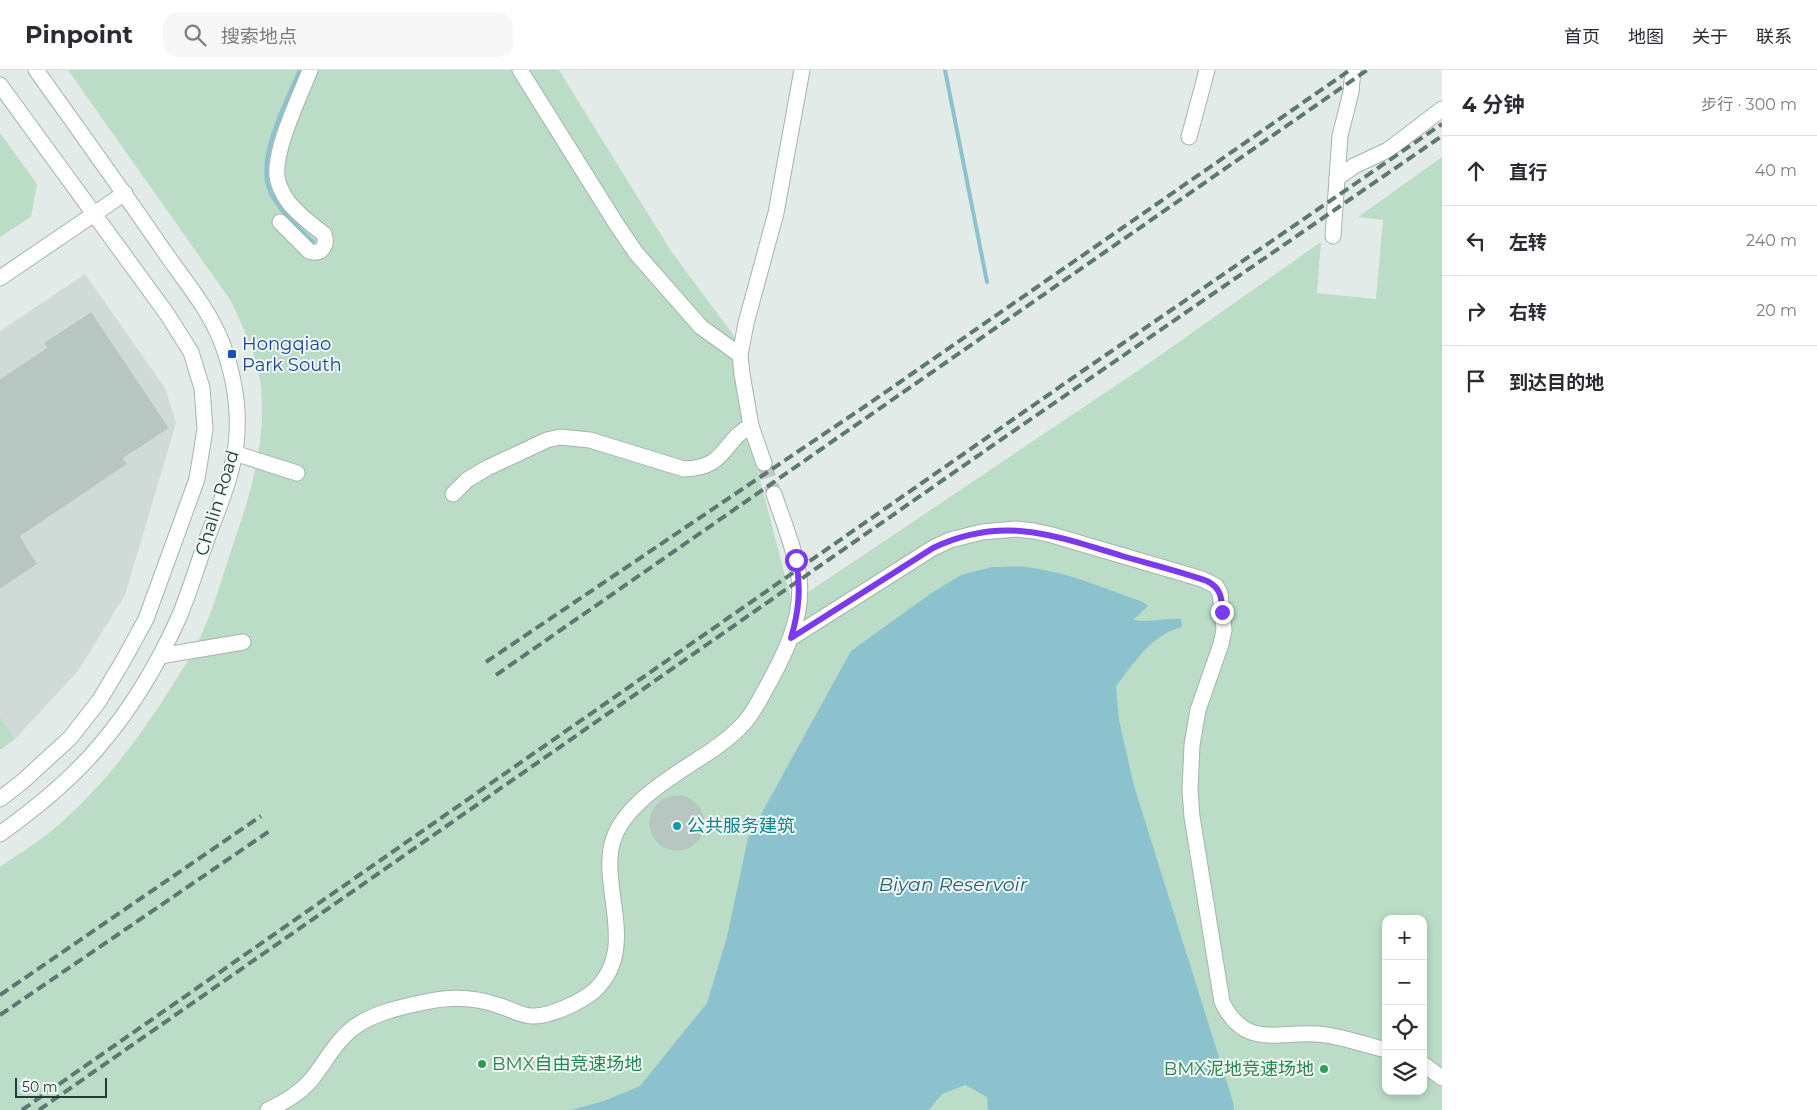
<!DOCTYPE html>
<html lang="zh">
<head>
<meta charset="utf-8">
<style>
	:root { --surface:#fff; --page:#f7f7f7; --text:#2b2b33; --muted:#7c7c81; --line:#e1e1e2 }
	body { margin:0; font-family:Montserrat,"Noto Sans SC",sans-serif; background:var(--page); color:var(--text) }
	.controls { position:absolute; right:15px; bottom:15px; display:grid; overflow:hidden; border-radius:10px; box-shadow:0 2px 8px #0003 }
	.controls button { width:45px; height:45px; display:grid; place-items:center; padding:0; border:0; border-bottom:1px solid var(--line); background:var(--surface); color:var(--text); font:25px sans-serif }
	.scale { position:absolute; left:15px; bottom:12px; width:92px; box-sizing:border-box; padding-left:5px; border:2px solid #233c36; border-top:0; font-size:14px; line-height:18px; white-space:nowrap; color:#233c36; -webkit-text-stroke:4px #f2f8f5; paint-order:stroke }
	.stop { position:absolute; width:15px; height:15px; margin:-11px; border:4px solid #7c3aed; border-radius:50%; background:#fff }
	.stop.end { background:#7c3aed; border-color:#fff; box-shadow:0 1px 5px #0008 }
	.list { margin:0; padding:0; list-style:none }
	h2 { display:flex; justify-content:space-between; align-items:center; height:65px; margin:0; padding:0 20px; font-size:21px }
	h2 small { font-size:16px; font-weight:400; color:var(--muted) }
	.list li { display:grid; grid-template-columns:32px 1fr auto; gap:15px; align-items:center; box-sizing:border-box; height:70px; padding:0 20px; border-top:1px solid var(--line) }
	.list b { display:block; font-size:19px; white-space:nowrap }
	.list em { font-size:16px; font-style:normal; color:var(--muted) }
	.icon { flex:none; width:28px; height:28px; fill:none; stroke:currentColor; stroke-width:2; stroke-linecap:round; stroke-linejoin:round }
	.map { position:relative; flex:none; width:1442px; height:1040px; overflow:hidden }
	header { display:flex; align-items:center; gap:30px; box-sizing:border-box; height:70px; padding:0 25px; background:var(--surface); border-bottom:1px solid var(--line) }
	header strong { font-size:24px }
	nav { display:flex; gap:28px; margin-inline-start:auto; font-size:18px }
	.search { width:350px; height:45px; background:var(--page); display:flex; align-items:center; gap:12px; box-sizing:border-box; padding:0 18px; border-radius:15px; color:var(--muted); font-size:19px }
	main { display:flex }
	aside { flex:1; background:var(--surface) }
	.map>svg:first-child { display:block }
</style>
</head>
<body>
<header>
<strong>Pinpoint</strong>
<div class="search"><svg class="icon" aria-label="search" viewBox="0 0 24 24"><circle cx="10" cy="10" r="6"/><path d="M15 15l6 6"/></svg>搜索地点</div>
<nav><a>首页</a><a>地图</a><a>关于</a><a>联系</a></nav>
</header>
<main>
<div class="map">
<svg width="1442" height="1040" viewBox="0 0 1442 1040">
	<rect width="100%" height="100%" fill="#e2ebe8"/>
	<path fill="#d0dbd7" d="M85,204L165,318L176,353L125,525L78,601L15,669L0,647V261Z"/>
	<g fill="#bbdcc6" fill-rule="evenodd">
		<path d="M68,0H559L671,181L737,270L734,294L737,321L792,533L1142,298L1321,172L1317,223L1376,229L1383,150L1358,147L1442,87V1040H0V797C21,782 45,768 64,750C104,714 136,672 165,627C177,608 190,589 200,568C214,538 223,504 234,472C252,420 268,365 260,309C256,283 242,255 231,231ZM1386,849H1423V1021H1386Z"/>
		<path d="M0,63L37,114L31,147L0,167Z"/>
		<path d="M0,647L15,669L0,680Z"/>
	</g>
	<path fill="#8cc1ce" d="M992,497C1003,497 1016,496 1027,497C1067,502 1106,519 1143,532L1148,536L1133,550C1149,553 1164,548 1181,549L1182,557C1151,565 1135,592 1116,616L1119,650L1134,716L1233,1032L1234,1040H988L987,1027L965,1015L942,1024L929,1040H571L604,1031L640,1016L707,933L727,867L748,768L851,581L933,522L961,505Z"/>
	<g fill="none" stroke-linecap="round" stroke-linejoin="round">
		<g stroke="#8cc1ce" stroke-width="4">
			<path d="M300,0C287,31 254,91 271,123C281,143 298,157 313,172"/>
			<path d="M945,0L987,212"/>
		</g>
	</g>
	<g fill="#b7c6c1" stroke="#b4c5bf">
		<path d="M91,243L168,358L122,388L126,394L19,466L36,494L0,518V310L48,278L45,273Z"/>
		<circle cx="677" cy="753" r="27"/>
	</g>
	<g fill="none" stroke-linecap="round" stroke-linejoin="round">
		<path stroke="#bcc8c4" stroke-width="15" stroke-dasharray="15 8" stroke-linecap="butt" d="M764,393L774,424"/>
		<g stroke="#a5b3af" stroke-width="17">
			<g id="minor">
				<path d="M520,0L617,155L636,183L701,257L740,285"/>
				<path d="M0,15L167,244L191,282L202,318L205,359L197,409L146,549L123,591L99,631L70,668L22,712L0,729"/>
				<path d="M1189,67L1207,0"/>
				<path d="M1337,108L1354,96L1388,80L1442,39"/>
				<path d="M280,152L309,181C321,186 328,175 324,164C312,155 299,145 289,133C284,126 278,115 277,106C274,79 300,26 310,0"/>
				<path d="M1333,166L1340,66L1351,22L1353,0"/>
				<path d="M0,208L125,123"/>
				<path d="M234,383L297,403"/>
				<path d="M764,393L751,356L742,304L740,285L746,253L776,143L802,0"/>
				<path d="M453,424L467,410L487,398L547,370L560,367L590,370L684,399C728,398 722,370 751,356"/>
				<path d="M791,568L933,478L950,470L982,462L1016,459L1034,461L1052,465L1202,509L1216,516L1220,523L1224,560L1221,574L1198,640L1192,675L1190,720L1192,747L1222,932C1247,983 1282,958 1326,965C1346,968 1366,975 1386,980"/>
				<path d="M160,586L243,572"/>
				<path d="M0,764C37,737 72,709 101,674C133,636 159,592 179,547C190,521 198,493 208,466C219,437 232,406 236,375C240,341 234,305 222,273C209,239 184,210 164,181C122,120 79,60 36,0"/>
				<path d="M1423,994L1442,1008"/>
				<path d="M268,1040C284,1032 299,1024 311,1010C325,993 335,972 353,958C373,943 401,937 425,932C451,926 475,927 500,936C511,939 521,946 532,946C549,947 581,932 594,921C642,877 595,812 615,765C629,732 671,707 700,688C716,678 732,667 745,652C753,643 759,631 765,620C784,586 804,548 799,507C795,479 783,451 774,424"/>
			</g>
		</g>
		<use href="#minor" stroke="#fff" stroke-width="15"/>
		<g stroke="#5d7771" stroke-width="4" stroke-dasharray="10 5" stroke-linecap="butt">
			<path d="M486,592L864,337L1350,0"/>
			<path d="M496,605L1367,0"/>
			<path d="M0,925L261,746"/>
			<path d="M0,945L271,760"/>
			<path d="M22,1040L1084,300L1442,54"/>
			<path d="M39,1040L989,378L1442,66"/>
		</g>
	</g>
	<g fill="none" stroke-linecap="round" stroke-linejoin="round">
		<path stroke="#7c3aed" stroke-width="6" d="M796,490C801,518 799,541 791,568L933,478C1002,445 1054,465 1122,486C1150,494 1179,501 1207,511C1221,518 1222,528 1222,542"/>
	</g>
	<rect fill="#1a4fb4" stroke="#f2f8f5" stroke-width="2" x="227" y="279" width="10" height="10" rx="2.5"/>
	<circle fill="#0f9aa8" stroke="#f2f8f5" stroke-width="2" cx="677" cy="756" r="5"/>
	<g fill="#2e9e5b" stroke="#f2f8f5" stroke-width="2">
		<circle cx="482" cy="994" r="5"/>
		<circle cx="1324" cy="999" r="5"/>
	</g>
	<g text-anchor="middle" stroke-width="4" stroke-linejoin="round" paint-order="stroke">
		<g font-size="18" fill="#164399" stroke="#f2f8f5" text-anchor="start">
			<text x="242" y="280">Hongqiao<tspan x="242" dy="21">Park South</tspan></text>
		</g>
		<g font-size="18" fill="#233c36" stroke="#f2f8f5">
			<text transform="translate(217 433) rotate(-73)" y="6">Chalin Road</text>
		</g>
		<g font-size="18" fill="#0d838f" stroke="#f2f8f5" text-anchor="start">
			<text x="687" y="762">公共服务建筑</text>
		</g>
		<g font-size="18" fill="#27864d" stroke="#f2f8f5" text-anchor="start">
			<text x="492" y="1000">BMX自由竞速场地</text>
			<text x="1314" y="1005" text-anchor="end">BMX泥地竞速场地</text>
		</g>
		<g font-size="19" font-style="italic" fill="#1f6275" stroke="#f2f8f5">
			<text x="953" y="821">Biyan Reservoir</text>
		</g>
	</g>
</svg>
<div class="controls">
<button>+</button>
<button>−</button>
<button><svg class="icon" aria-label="locate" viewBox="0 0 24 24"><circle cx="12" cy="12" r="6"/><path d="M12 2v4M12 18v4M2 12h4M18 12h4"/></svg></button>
<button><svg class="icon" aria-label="layers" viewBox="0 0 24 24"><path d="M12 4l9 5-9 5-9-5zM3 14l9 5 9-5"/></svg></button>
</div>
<div class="scale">50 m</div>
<div class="stop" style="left:796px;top:490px"></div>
<div class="stop end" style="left:1222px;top:542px"></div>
</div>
<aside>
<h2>4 分钟<small>步行 · 300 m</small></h2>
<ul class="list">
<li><svg class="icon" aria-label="ahead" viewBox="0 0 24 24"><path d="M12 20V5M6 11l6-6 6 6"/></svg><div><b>直行</b></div><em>40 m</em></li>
<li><svg class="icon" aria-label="left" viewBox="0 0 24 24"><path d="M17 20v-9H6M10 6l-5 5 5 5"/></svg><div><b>左转</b></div><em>240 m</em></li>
<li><svg class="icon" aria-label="right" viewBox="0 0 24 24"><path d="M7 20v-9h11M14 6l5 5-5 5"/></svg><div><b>右转</b></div><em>20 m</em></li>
<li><svg class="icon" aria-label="arrive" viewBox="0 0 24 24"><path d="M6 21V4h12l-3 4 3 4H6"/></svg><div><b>到达目的地</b></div></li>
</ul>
</aside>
</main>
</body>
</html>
